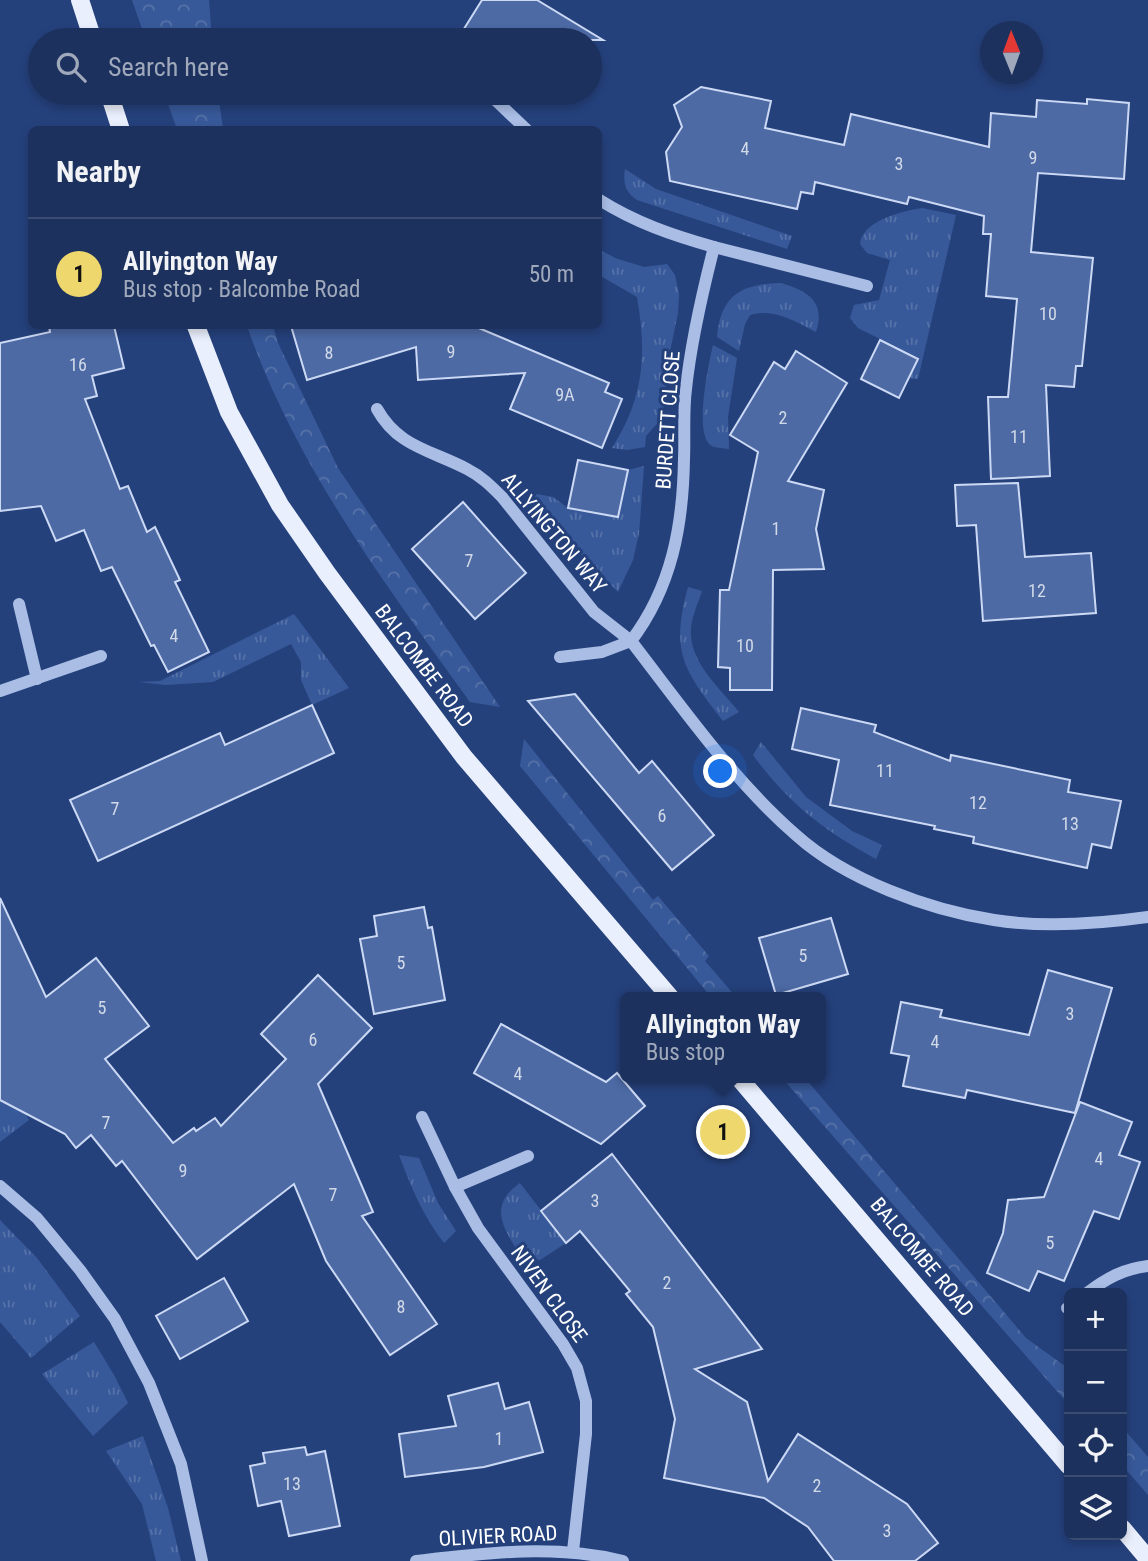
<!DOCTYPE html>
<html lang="en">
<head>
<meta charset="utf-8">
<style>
	:root { --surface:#1c315d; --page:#293d66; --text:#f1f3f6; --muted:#a0a9bc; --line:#3a4c72; --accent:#eed86e }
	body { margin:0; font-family:"Roboto Condensed",sans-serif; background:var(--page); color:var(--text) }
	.controls { position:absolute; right:21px; bottom:21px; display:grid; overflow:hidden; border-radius:10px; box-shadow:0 4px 10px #0003 }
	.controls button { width:63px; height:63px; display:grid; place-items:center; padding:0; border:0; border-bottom:2px solid var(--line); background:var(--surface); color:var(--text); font:35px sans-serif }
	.compass { position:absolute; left:980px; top:21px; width:63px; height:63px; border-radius:50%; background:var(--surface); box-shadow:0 4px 10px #0003; rotate:359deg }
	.you { position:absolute; left:721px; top:772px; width:24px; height:24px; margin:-18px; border:5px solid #fff; border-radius:50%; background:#1a73e8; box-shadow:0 0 0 10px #1a73e833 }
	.badge { display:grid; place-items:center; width:46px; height:46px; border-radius:50%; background:var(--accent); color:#111; font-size:23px; font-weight:700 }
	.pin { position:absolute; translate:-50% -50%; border:4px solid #fff; box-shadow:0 2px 7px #0006 }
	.popup { position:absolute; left:620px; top:992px; width:206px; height:91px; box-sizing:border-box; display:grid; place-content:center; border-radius:10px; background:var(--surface); filter:drop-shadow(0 2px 5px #0005); font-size:23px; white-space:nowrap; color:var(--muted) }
	.popup b { font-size:26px; color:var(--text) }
	.popup::after { content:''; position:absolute; left:50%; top:100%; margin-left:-14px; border:14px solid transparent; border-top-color:var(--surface) }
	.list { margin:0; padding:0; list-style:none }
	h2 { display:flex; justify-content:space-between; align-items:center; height:91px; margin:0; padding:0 28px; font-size:30px }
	h2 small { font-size:23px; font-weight:400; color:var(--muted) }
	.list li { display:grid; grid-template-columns:46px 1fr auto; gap:21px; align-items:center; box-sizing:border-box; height:112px; padding:0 28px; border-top:2px solid var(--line) }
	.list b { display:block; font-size:26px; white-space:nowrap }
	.list p { margin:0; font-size:23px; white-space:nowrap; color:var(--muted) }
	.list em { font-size:23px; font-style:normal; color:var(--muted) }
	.icon { flex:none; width:38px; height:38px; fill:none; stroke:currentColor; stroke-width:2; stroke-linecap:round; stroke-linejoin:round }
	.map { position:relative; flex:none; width:1148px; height:1561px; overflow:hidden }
	.search { position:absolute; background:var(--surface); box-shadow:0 4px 10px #0003; left:28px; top:28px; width:574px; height:77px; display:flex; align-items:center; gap:18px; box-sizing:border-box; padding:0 24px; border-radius:38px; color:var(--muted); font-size:26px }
	.panel { position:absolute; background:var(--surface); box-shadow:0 4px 10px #0003; left:28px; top:126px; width:574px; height:203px; border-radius:10px }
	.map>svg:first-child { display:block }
</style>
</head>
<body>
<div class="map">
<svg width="1148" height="1561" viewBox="0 0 1148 1561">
	<defs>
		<pattern id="grass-tufts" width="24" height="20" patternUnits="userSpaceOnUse" patternTransform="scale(1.75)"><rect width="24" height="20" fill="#385999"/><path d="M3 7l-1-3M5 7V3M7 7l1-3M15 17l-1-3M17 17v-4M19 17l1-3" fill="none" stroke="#5672a8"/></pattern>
		<pattern id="forest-crowns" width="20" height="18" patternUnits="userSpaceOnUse" patternTransform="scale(1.75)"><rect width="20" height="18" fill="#385999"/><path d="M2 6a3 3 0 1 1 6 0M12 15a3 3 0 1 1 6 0" fill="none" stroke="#5672a8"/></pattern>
	</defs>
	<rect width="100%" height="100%" fill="#25417c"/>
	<g fill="url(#grass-tufts)">
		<path d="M625,169L656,189L792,236L787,249L637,200C625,191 623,184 625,169Z"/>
		<path d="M922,208L956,215L918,379L909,378L918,358L858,328L850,318L854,305L879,300L890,260L867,253L860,244C862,221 902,211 922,208Z"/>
		<path d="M599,249L615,258L644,267L667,264L675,275L679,294L678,313L668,361L663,417L646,436L645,447L627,450L612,448C644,398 647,354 637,297L599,275Z"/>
		<path d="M781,283C807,291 826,301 816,332C794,321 775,308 750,315L745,324L739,351L717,337C721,295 741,284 781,283Z"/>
		<path d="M713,345L737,358L728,417L729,449C724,448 716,448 712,446C693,435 709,363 713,345Z"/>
		<path d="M644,466L639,534L633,560L618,592L545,518L533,506L534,498L537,494L553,497L568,508L618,517L628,470Z"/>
		<path d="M688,587L702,591C698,603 692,616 691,628C688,662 720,688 739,712L723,721C684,670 670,653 688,587Z"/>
		<path d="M294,614L349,688L312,705L301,680V662L291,644L213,682L165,685L139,682L160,681Z"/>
		<path d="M761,742L806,797L852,831L882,845L876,859C824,831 788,803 753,755Z"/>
		<path d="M0,1100L25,1113L29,1120L0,1142Z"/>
		<path d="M399,1155L419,1158L438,1203L456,1231L444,1243C423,1216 411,1187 399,1155Z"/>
		<path d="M520,1183L566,1243L540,1260L522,1258C505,1230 486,1207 520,1183Z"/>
		<path d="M0,1220L37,1258L80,1316L31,1358L0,1322Z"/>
		<path d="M94,1342L114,1375L128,1403L93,1436L42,1374Z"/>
		<path d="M143,1436L168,1508L181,1561H156L142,1504L106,1451Z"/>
	</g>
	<g fill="url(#forest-crowns)">
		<path d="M132,0H209L212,40H146Z"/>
		<path d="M164,93H218L223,129H177Z"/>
		<path d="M247,326H273L278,343L338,468L500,707L470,702C385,584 295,464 247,326Z"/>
		<path d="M524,739L653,900L658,896L709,956L705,961L736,997H711L520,766Z"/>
		<path d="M782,1078H805L1026,1338L1069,1369V1405Z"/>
		<path d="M1122,1427L1148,1457V1495L1122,1465Z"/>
	</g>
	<g fill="#4d6aa5" stroke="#ccd9f4" stroke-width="2">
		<path d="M482,0H537L603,40H457Z"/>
		<path d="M701,87L771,101L765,128L844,145L851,114L989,147L991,113L1036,117L1037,100L1087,104V99L1129,103L1124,179L1038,173L1031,252L1093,258L1082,366H1076L1074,387L1046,385L1050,476L991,479L988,397H1008L1017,299L986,296L991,234H983L984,216L909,197L907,204L815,182L813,194L801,192L797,209L670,181L666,152L682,127L674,105Z"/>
		<path d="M49,326H114L124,368L92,376L97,396L85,399L120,489L128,486L147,532L155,527L180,580L175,582L209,652L168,672L154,645L151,646L112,567L101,571L84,530L56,541L41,506L0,511V343L50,332Z"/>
		<path d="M291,326H474L609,383L605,392L622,399L602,448L510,409L525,373L418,380L416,347L307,380Z"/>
		<path d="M880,340L918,359L899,398L861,379Z"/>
		<path d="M796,351L847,383L788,481L824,490L816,529L824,569L773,570L772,690H730V668L718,667L720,590H729L758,452L730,435L774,362L785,369Z"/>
		<path d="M578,460L628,470L618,517L568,508Z"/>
		<path d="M1018,483L1025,557L1091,553L1096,613L983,621L976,525L957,526L955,485Z"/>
		<path d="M463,502L526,573L475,619L412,549Z"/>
		<path d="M575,694L639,773L652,761L714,835L672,870L528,701Z"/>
		<path d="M312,705L334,753L98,861L70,800L220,733L225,745Z"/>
		<path d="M801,708L876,725L874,732L950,761L951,755L1070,780L1068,792L1121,801L1111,848L1092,844L1087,868L973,843L974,837L934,829L935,826L830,805L839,760L792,749Z"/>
		<path d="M0,898L46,997L96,958L149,1026L105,1059L173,1143L194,1128L196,1131L215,1118L221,1126L286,1059L261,1034L318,975L372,1028L318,1084L373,1212L362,1216L437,1324L390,1355L326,1261L294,1184L197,1259L122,1161L116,1166L91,1135L76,1148L65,1134L0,1100Z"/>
		<path d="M424,907L428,928L432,927L445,1000L374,1014L360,939L377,936L374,916Z"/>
		<path d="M831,918L848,974L776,995L759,938Z"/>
		<path d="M1048,970L1112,988L1075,1113L967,1090L965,1098L903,1086L909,1056L891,1053L901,1002L942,1010L940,1017L1029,1035Z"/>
		<path d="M501,1024L606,1082L617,1073L645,1106L601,1144L474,1073Z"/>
		<path d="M1080,1102L1132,1122L1119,1155L1140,1162L1119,1219L1094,1211L1064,1281L1038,1271L1029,1291L987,1273L1003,1233L1008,1200L1044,1197Z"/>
		<path d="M612,1154L762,1349L695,1369L747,1402L768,1481L798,1434L907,1504L938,1543L915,1561H834L808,1527L764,1498L664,1478L675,1419L653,1327L626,1294L630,1291L580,1231L566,1243L541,1211Z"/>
		<path d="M224,1278L248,1321L180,1359L156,1316Z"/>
		<path d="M498,1383L505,1409L529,1402L543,1452L484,1467L405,1477L399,1434L456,1426L448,1396Z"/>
		<path d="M305,1447L307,1455L325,1451L340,1526L289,1536L281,1501L258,1506L250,1466L265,1463L263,1453Z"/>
	</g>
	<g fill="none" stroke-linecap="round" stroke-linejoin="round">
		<g stroke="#a9bde5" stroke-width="12">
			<path d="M488,93L527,130"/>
			<path d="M598,199C636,223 672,235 714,247C702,294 691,341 686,389C683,412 685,436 684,459C683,525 672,587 631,641C682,707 732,779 796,835C846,880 929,910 994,920C1044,928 1098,924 1148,917"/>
			<path d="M714,247L867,286"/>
			<path d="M377,409C398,447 431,450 467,469C481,476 491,486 502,497L594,612L631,641L602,652L560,657"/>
			<path d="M19,604L37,679"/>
			<path d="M0,691L101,656"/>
			<path d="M422,1117L455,1187L478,1228L563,1344L577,1368L586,1401V1434L573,1551"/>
			<path d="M0,1186L37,1218L80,1270L115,1319L149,1383L181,1464L202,1561"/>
			<path d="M455,1187L528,1156"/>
			<path d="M1087,1293C1107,1278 1123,1269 1148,1266"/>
			<path d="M1067,1308L1069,1307"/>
			<path d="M416,1561C485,1553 554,1544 623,1561"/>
		</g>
		<g stroke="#e9effc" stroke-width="18">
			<path d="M80,0L93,40"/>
			<path d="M109,93L121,130"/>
			<path d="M196,326L229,412L280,505L327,573L464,757L670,997"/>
			<path d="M739,1078L1069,1466"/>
			<path d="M1122,1528L1148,1559"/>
		</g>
	</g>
	<g text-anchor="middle" stroke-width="6" stroke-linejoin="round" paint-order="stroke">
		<g font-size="18" fill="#d2dae8">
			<text x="745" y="155">4</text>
			<text x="1033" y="164">9</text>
			<text x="899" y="170">3</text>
			<text x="1048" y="320">10</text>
			<text x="451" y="358">9</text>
			<text x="329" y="359">8</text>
			<text x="78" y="371">16</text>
			<text x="565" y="401">9A</text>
			<text x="783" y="424">2</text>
			<text x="1019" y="443">11</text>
			<text x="776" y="535">1</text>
			<text x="469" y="567">7</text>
			<text x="1037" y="597">12</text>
			<text x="174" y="642">4</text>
			<text x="745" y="652">10</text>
			<text x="885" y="777">11</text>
			<text x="978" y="809">12</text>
			<text x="115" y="815">7</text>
			<text x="662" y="822">6</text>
			<text x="1070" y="830">13</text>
			<text x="803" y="962">5</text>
			<text x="401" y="969">5</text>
			<text x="102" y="1014">5</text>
			<text x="1070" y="1020">3</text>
			<text x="313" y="1046">6</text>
			<text x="935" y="1048">4</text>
			<text x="518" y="1080">4</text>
			<text x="106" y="1129">7</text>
			<text x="1099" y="1165">4</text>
			<text x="183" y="1177">9</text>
			<text x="333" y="1201">7</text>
			<text x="595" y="1207">3</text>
			<text x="1050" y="1249">5</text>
			<text x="667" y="1289">2</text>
			<text x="401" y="1313">8</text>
			<text x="499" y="1445">1</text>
			<text x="292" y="1490">13</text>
			<text x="817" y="1492">2</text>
			<text x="887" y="1537">3</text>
		</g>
		<g font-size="21" fill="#fff" stroke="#25417c">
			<text transform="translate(668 420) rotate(-86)" y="7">BURDETT CLOSE</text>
			<text transform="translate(554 533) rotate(50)" y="7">ALLYINGTON WAY</text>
			<text transform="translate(424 666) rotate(53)" y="7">BALCOMBE ROAD</text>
			<text transform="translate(922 1257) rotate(50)" y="7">BALCOMBE ROAD</text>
			<text transform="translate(549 1294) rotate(54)" y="7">NIVEN CLOSE</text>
			<text transform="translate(498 1536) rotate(-3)" y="7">OLIVIER ROAD</text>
		</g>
	</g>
</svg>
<div class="controls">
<button>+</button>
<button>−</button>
<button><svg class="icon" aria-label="locate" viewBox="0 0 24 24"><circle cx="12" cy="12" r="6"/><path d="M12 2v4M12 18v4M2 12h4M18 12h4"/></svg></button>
<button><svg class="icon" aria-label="layers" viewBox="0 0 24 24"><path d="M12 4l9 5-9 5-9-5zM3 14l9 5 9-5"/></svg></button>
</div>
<svg class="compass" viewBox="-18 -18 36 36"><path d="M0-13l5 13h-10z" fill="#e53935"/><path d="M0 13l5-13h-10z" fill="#a0a9bc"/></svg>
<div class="you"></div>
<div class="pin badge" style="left:723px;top:1132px">1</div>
<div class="popup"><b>Allyington Way</b>Bus stop</div>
<div class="search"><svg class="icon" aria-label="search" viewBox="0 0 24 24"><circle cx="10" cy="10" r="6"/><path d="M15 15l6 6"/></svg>Search here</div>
<section class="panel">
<h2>Nearby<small></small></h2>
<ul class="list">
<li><span class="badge">1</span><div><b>Allyington Way</b><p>Bus stop · Balcombe Road</p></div><em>50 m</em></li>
</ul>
</section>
</div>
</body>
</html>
